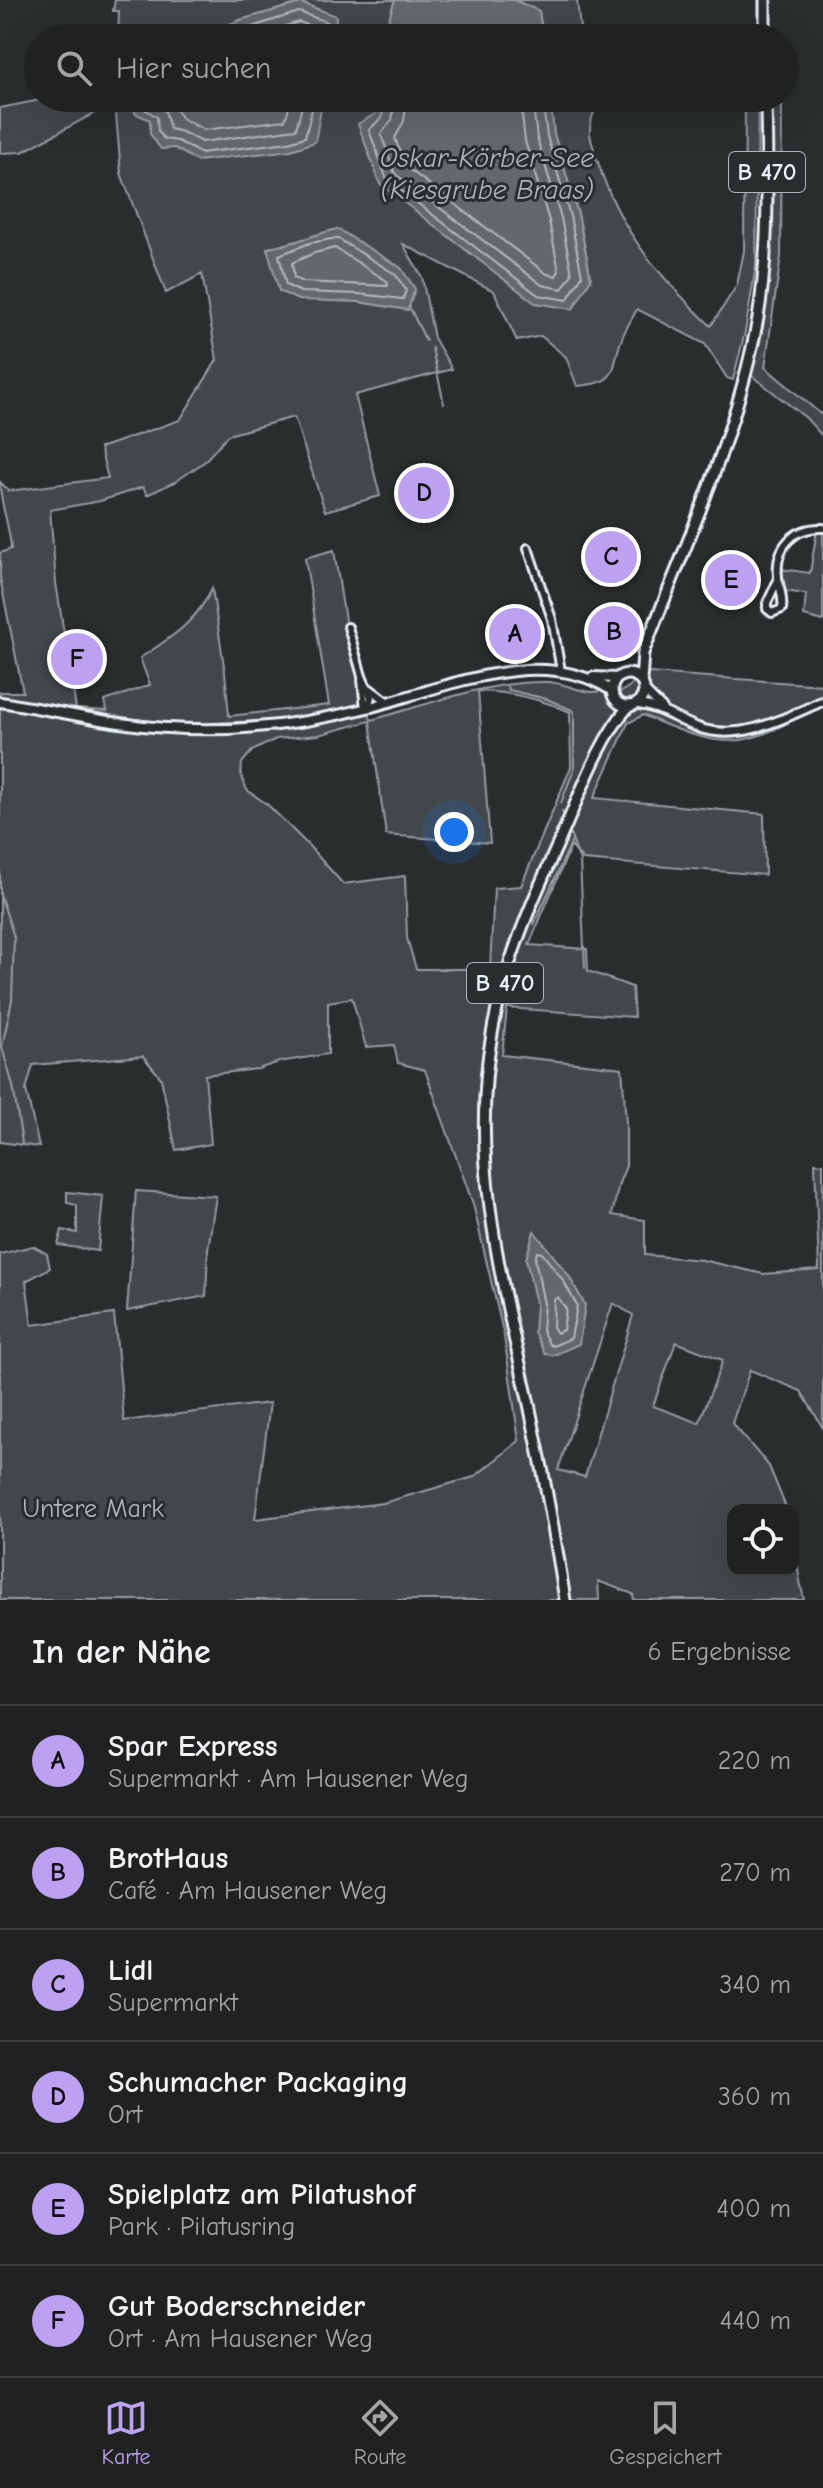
<!DOCTYPE html>
<html lang="de">
<head>
<meta charset="utf-8">
<style>
	:root { --surface:#202222; --page:#2d2f2f; --text:#f1f3f6; --muted:#a2a4a5; --line:#3d3f40; --accent:#bca0f2 }
	body { margin:0; font-family:"Comic Neue",sans-serif; background:var(--page); color:var(--text) }
	.controls { position:absolute; right:24px; bottom:24px; display:grid; overflow:hidden; border-radius:16px; box-shadow:0 8px 32px #0002 }
	.controls button { width:72px; height:72px; display:grid; place-items:center; padding:0; border:0; border-bottom:2px solid var(--line); background:var(--surface); color:var(--text); font:40px sans-serif }
	.you { position:absolute; left:454px; top:832px; width:28px; height:28px; margin:-20px; border:6px solid #fff; border-radius:50%; background:#1a73e8; box-shadow:0 0 0 12px #1a73e833 }
	.badge { display:grid; place-items:center; width:52px; height:52px; border-radius:50%; background:var(--accent); color:#111; font-size:26px; font-weight:700 }
	.pin { position:absolute; translate:-50% -50%; border:4px solid #fff; box-shadow:0 2px 8px #0006 }
	.list { margin:0; padding:0; list-style:none }
	h2 { display:flex; justify-content:space-between; align-items:center; height:104px; margin:0; padding:0 32px; font-size:34px }
	h2 small { font-size:26px; font-weight:400; color:var(--muted) }
	.list li { display:grid; grid-template-columns:52px 1fr auto; gap:24px; align-items:center; box-sizing:border-box; height:112px; padding:0 32px; border-top:2px solid var(--line) }
	.list b { display:block; font-size:30px; white-space:nowrap }
	.list p { margin:0; font-size:26px; white-space:nowrap; color:var(--muted) }
	.list em { font-size:26px; font-style:normal; color:var(--muted) }
	.icon { flex:none; width:44px; height:44px; fill:none; stroke:currentColor; stroke-width:2; stroke-linecap:round; stroke-linejoin:round }
	.map { position:relative; flex:none; width:823px; height:1600px; overflow:hidden }
	.search { position:absolute; background:var(--surface); box-shadow:0 8px 32px #0002; left:24px; right:24px; top:24px; height:88px; display:flex; align-items:center; gap:20px; box-sizing:border-box; padding:0 28px; border-radius:44px; color:var(--muted); font-size:30px }
	.sheet { height:776px; background:var(--surface) }
	nav { display:flex; justify-content:space-around; align-items:center; box-sizing:border-box; height:112px; border-top:2px solid var(--line); background:var(--surface); font-size:22px; color:var(--muted) }
	nav a { display:grid; justify-items:center; gap:4px }
	nav .on { color:var(--accent) }
	.map>svg:first-child { display:block }
</style>
</head>
<body>
<div class="map">
<svg width="823" height="1600" viewBox="0 0 823 1600">
	<rect width="100%" height="100%" fill="#2a2d2e"/>
	<filter id="ink" filterUnits="userSpaceOnUse"><feTurbulence type="fractalNoise" baseFrequency=".0125" numOctaves="2"/><feDisplacementMap in="SourceGraphic" scale="16" xChannelSelector="R" yChannelSelector="G"/><feConvolveMatrix kernelMatrix="1 2 1 2 8 2 1 2 1" color-interpolation-filters="sRGB"/></filter>
	<g filter="url(#ink)">
		<g fill="#424648" stroke="#959ca0" stroke-width="2" fill-rule="evenodd">
			<path d="M115,0H395L387,24L378,38H336V16L301,3L241,20L195,38H118L119,11H113Z"/>
			<path d="M514,0H577L581,38H543L539,12Z"/>
			<path d="M50,98H134L135,113L150,120L175,148L197,161L241,155L318,117L323,98H377L375,114L591,279L578,214L554,134L550,98H589L594,112C586,132 591,139 597,159C619,231 658,275 711,326L737,285L744,251L745,98H758L756,266L745,332L733,380L727,378L705,344L637,309C632,319 626,328 622,338C610,370 621,383 577,386L566,357L541,336L517,341L494,291L403,244L422,277L434,338L452,369L355,395L380,496L325,511L294,417L228,435L204,462L175,482L147,495L143,487L100,501L50,510L56,583L76,709L107,711L105,701L150,685L140,658C170,638 197,622 212,588L225,672L229,716L329,705L305,558L334,550L349,646L371,720C428,705 489,680 549,682C566,683 588,697 604,690L610,699L650,673L823,685V704C743,749 728,753 643,715L628,723L594,798L764,814L765,875L583,860L571,846L529,945L587,949L588,971L632,987L634,1017L507,1008L502,1055L622,1068L626,1122V1166L619,1183L612,1215L645,1220V1255L702,1260L763,1274L819,1270L815,1163L823,1164V1428L801,1391L750,1370L732,1423L769,1466L787,1510H733V1570H793V1524L799,1576L804,1600H634L633,1594L598,1581L599,1600H0V1254L33,1246L47,1254L50,1268L26,1281L32,1325L114,1314L124,1421L270,1403L255,1519L383,1503L474,1477L519,1441L504,1336L473,1204L425,1070L398,1063L394,1045L366,1047L352,998L328,1002V1054L279,1062L258,1069L205,1075L211,1144L176,1150L161,1078L143,1056L33,1065L26,1090L39,1147L0,1142V692H23L0,578V553L11,549C10,526 0,505 0,482L9,491L108,478L100,448L180,420L217,360L202,274L166,293L121,173L115,102L22,152L0,153V108ZM287,246L408,310L359,302L268,248ZM478,691C511,692 540,698 570,712L571,767L521,886L494,888L490,969H416L407,938L405,876L343,884L308,845L268,805L247,790L241,775L242,763L252,751L276,739L318,735L370,721L386,835L490,843ZM613,1303L633,1315L585,1477L558,1470ZM676,1342L723,1360L699,1423L653,1406Z"/>
			<path d="M772,98H782L781,256L765,367L823,416V437L806,418L751,375L762,324L771,249Z"/>
			<path d="M817,530L823,531V621L804,616L806,594L784,591L780,569L810,573Z"/>
			<path d="M713,565L751,569L749,595L710,591Z"/>
			<path d="M136,1191L216,1196L208,1249L206,1296L127,1311Z"/>
			<path d="M67,1192L103,1196L98,1251L58,1245L62,1230L77,1233V1205L67,1203Z"/>
		</g>
		<g fill="#63686b" stroke="#989fa3" stroke-width="2">
			<path d="M395,0H514L539,11L543,38H378L387,24Z"/>
			<path d="M301,3L336,16V38H195L240,20Z"/>
			<path d="M134,98H323L315,142L291,150L197,161L175,148L161,149L150,134V120L135,113Z"/>
			<path d="M377,98H550L554,134L578,214L591,279L573,309L535,303L380,184L358,124L375,114Z"/>
			<path d="M338,229L401,268L415,289L408,310L359,302L298,300L279,291L267,248C291,245 314,234 338,229Z"/>
			<path d="M534,1231L569,1276L585,1305L579,1344L554,1355L545,1354L534,1332L536,1304L526,1259Z"/>
		</g>
		<g fill="none" stroke-linecap="round" stroke-linejoin="round">
			<g stroke="#b3bac0" stroke-width="2">
				<path d="M217,38L299,12L327,22L328,38"/>
				<path d="M245,38L299,22L317,28L318,38"/>
				<path d="M142,98L143,108L157,117L158,131L164,139L178,141L200,153L289,142L305,137L315,98"/>
				<path d="M152,98L165,111L170,129L182,132L202,142L296,129L304,98"/>
				<path d="M170,98L181,118L204,130L285,120L292,98"/>
				<path d="M385,98L382,117L369,130L387,180L538,295L567,300L582,276L570,216L547,136L542,98"/>
				<path d="M395,98L392,120L381,134L395,174L542,285L562,289L572,274L561,218L537,138L532,98"/>
				<path d="M407,98L404,121L395,138L405,166L547,274L556,276L559,271L549,221L525,141L520,98"/>
				<path d="M337,238L395,274L406,290L403,299L359,294L301,292L286,285L279,255L310,243Z"/>
				<path d="M335,248L387,281L388,286L303,282L294,278L292,263L314,253Z"/>
				<path d="M537,1252L542,1253L563,1280L577,1306L571,1338L553,1346L549,1344L542,1330L544,1304L535,1259Z"/>
				<path d="M558,1297L566,1309L563,1330L557,1333L553,1327L554,1300Z"/>
			</g>
			<g stroke="#989fa3" stroke-width="2">
				<path d="M409,306L426,341"/>
				<path d="M432,348L444,404"/>
				<path d="M497,621L499,655"/>
				<path d="M507,687L509,690L547,699L574,711V769L561,803"/>
				<path d="M562,811L564,817"/>
				<path d="M569,831L580,861L585,968"/>
				<path d="M0,894L14,937L12,1000L2,1047L13,1086L22,1143"/>
				<path d="M534,924L572,841"/>
			</g>
			<g stroke="#e8f1f8" stroke-width="12">
				<g id="minor">
					<path d="M528,548L552,619L561,671"/>
					<path d="M778,580L767,603V609L772,613L782,609C784,598 779,588 778,577C775,547 793,527 823,528"/>
					<path d="M348,627L362,676L371,697L368,708"/>
					<path d="M362,680L365,709"/>
					<path d="M369,688L388,702"/>
				</g>
			</g>
			<g stroke="#e8f1f8" stroke-width="13">
				<g id="tertiary">
					<path d="M644,690L662,708"/>
					<path d="M636,704C662,707 676,720 699,728C743,742 784,718 823,701"/>
				</g>
			</g>
			<g stroke="#e8f1f8" stroke-width="14">
				<g id="secondary">
					<path d="M593,677L617,678"/>
					<path d="M0,702C40,708 80,717 120,723C202,735 287,729 367,708C442,689 540,643 612,691"/>
				</g>
			</g>
			<g stroke="#e8f1f8" stroke-width="15">
				<g id="primary">
					<path d="M765,0V38"/>
					<circle cx="628" cy="690" r="16"/>
					<path d="M641,681L643,653C686,544 737,434 758,318C770,245 767,171 766,98"/>
					<path d="M565,1600C555,1534 543,1469 529,1404C502,1282 469,1159 492,1034C503,968 530,906 557,846C577,803 598,740 629,706"/>
				</g>
			</g>
			<use href="#minor" stroke="#2a2d2e" stroke-width="6"/>
			<use href="#tertiary" stroke="#2a2d2e" stroke-width="7"/>
			<use href="#secondary" stroke="#2a2d2e" stroke-width="8"/>
			<use href="#primary" stroke="#2a2d2e" stroke-width="9"/>
		</g>
	</g>
	<g text-anchor="middle" stroke-width="6" stroke-linejoin="round" paint-order="stroke">
		<g fill="#2a2d2e" stroke="#afb6bb" stroke-width="2">
			<rect x="729" y="152" width="76" height="40" rx="6"/>
			<rect x="467" y="963" width="76" height="40" rx="6"/>
		</g>
		<g font-size="24" font-weight="bold" fill="#e8f1f8">
			<text x="767" y="180">B 470</text>
			<text x="505" y="991">B 470</text>
		</g>
		<g font-size="26" fill="#aeb5ba" stroke="#2a2d2e">
			<text x="93" y="1517">Untere Mark</text>
		</g>
		<g font-size="28" font-style="italic" fill="#acb3b9" stroke="#2a2d2e">
			<text x="487" y="167">Oskar-Körber-See<tspan x="487" dy="32">(Kiesgrube Braas)</tspan></text>
		</g>
	</g>
</svg>
<div class="controls">
<button><svg class="icon" aria-label="locate" viewBox="0 0 24 24"><circle cx="12" cy="12" r="6"/><path d="M12 2v4M12 18v4M2 12h4M18 12h4"/></svg></button>
</div>
<div class="you"></div>
<div class="pin badge" style="left:515px;top:634px">A</div>
<div class="pin badge" style="left:614px;top:632px">B</div>
<div class="pin badge" style="left:611px;top:557px">C</div>
<div class="pin badge" style="left:424px;top:493px">D</div>
<div class="pin badge" style="left:731px;top:580px">E</div>
<div class="pin badge" style="left:77px;top:659px">F</div>
<div class="search"><svg class="icon" aria-label="search" viewBox="0 0 24 24"><circle cx="10" cy="10" r="6"/><path d="M15 15l6 6"/></svg>Hier suchen</div>
</div>
<section class="sheet">
<h2>In der Nähe<small>6 Ergebnisse</small></h2>
<ul class="list">
<li><span class="badge">A</span><div><b>Spar Express</b><p>Supermarkt · Am Hausener Weg</p></div><em>220 m</em></li>
<li><span class="badge">B</span><div><b>BrotHaus</b><p>Café · Am Hausener Weg</p></div><em>270 m</em></li>
<li><span class="badge">C</span><div><b>Lidl</b><p>Supermarkt</p></div><em>340 m</em></li>
<li><span class="badge">D</span><div><b>Schumacher Packaging</b><p>Ort</p></div><em>360 m</em></li>
<li><span class="badge">E</span><div><b>Spielplatz am Pilatushof</b><p>Park · Pilatusring</p></div><em>400 m</em></li>
<li><span class="badge">F</span><div><b>Gut Boderschneider</b><p>Ort · Am Hausener Weg</p></div><em>440 m</em></li>
</ul>
</section>
<nav>
<a class="on"><svg class="icon" aria-label="map" viewBox="0 0 24 24"><path d="M3 6l6-2 6 2 6-2v14l-6 2-6-2-6 2zM9 4v14M15 6v14"/></svg>Karte</a>
<a><svg class="icon" aria-label="directions" viewBox="0 0 24 24"><path d="M12 3l9 9-9 9-9-9zM9 14v-3h6M13 9l2 2-2 2"/></svg>Route</a>
<a><svg class="icon" aria-label="saved" viewBox="0 0 24 24"><path d="M7 4h10v16l-5-4-5 4z"/></svg>Gespeichert</a>
</nav>
</body>
</html>
